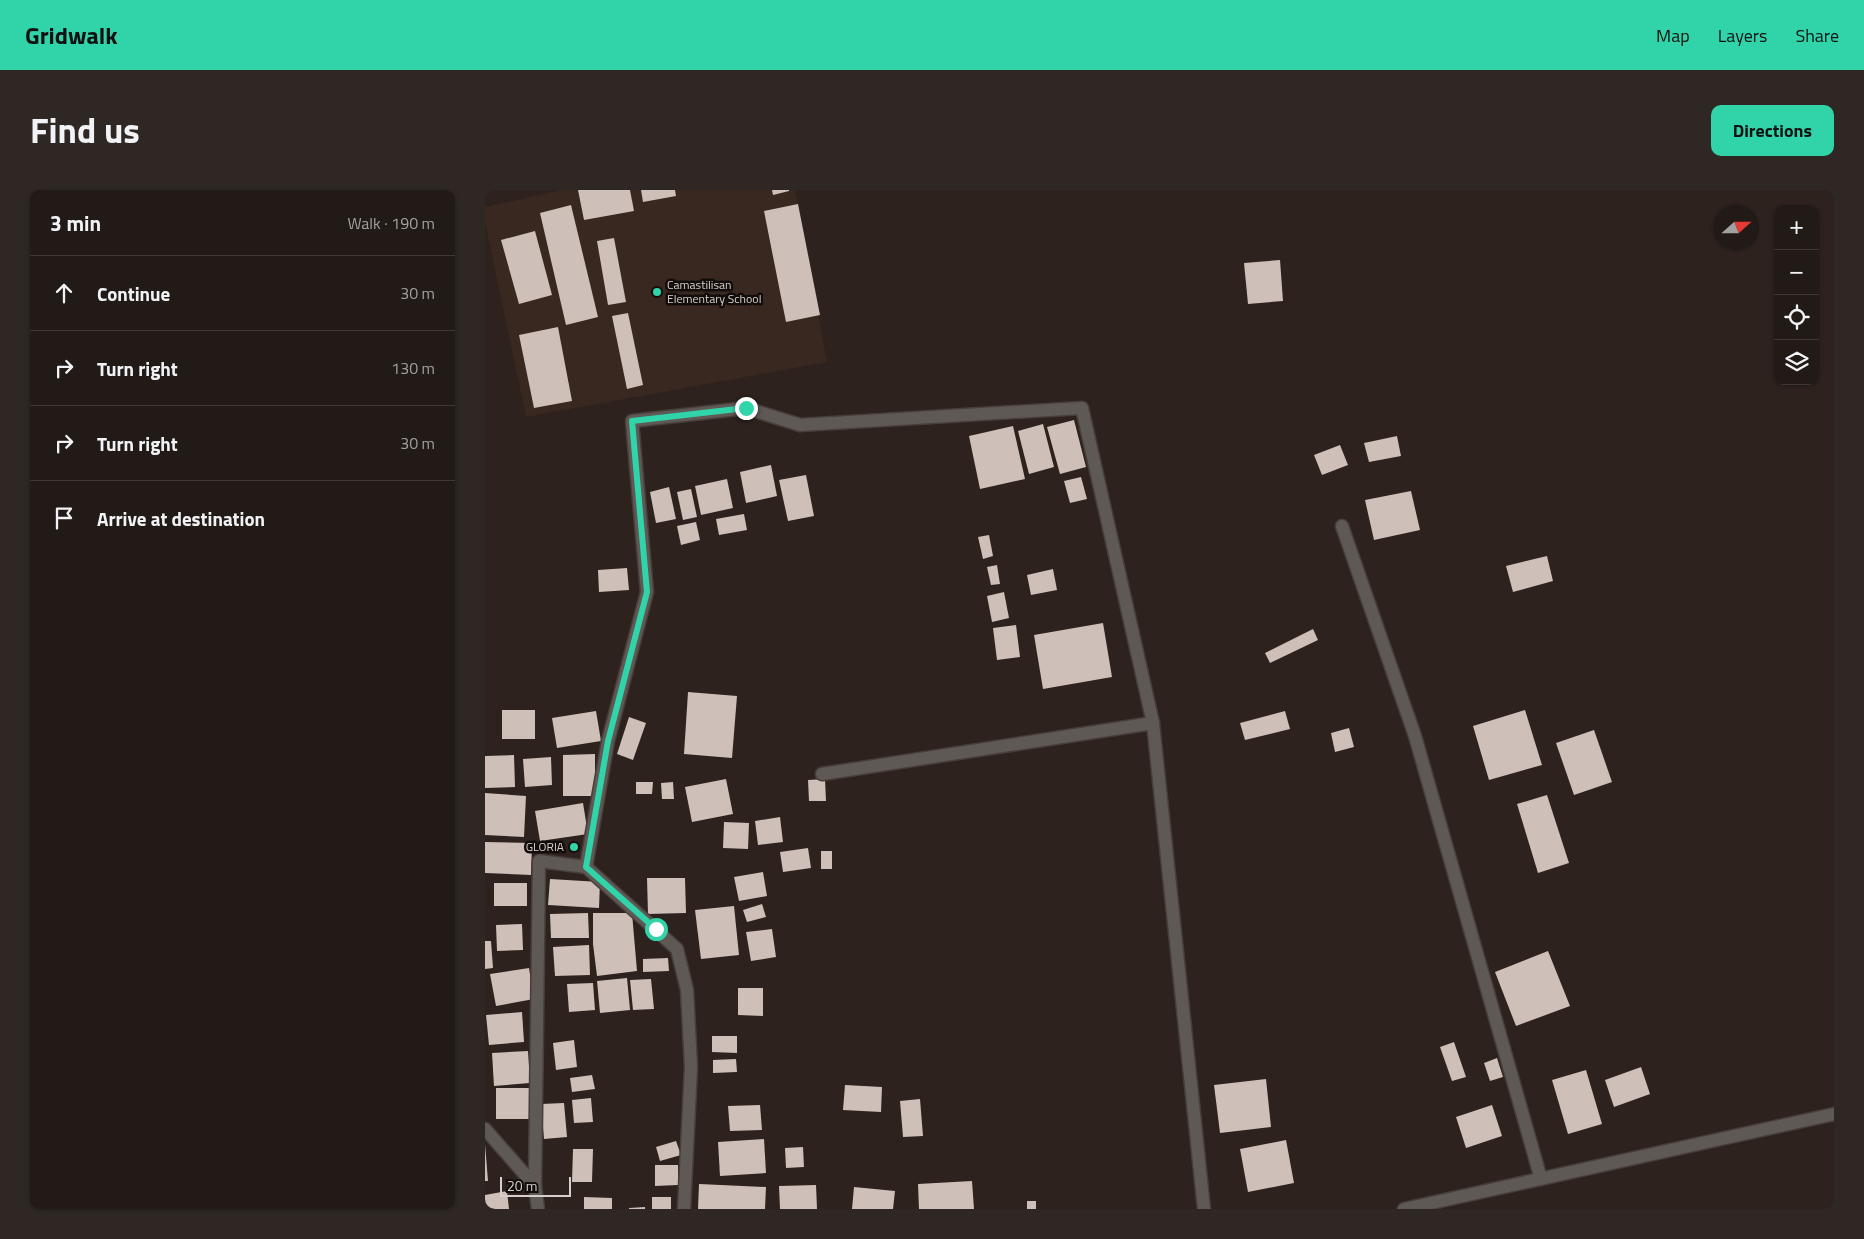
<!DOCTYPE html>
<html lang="en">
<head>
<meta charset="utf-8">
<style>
	:root { --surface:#221a16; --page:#2e2723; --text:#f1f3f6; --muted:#a2a1a1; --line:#3f3835; --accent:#31d4a9 }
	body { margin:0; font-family:"Titillium Web",sans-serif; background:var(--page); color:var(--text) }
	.controls { position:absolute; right:15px; top:15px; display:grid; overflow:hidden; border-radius:10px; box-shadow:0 1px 4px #0004 }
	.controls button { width:45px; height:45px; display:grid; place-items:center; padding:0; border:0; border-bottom:1px solid var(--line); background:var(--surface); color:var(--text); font:25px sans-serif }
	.compass { position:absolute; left:1229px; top:15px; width:45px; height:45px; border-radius:50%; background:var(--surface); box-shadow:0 1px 4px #0004; rotate:69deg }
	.scale { position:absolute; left:15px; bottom:12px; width:71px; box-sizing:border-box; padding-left:5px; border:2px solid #d7cfcc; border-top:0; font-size:14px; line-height:18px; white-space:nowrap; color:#d7cfcc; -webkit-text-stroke:4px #120d0b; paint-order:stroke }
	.stop { position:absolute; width:15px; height:15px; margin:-11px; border:4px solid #31d4a9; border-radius:50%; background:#fff }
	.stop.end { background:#31d4a9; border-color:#fff; box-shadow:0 1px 5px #0008 }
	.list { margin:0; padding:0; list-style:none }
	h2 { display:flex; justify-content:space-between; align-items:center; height:65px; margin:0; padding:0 20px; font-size:21px }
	h2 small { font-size:16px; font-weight:400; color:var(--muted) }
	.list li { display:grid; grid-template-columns:32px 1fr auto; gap:15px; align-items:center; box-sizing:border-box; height:75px; padding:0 20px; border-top:1px solid var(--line) }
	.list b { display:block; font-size:19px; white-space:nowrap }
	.list em { font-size:16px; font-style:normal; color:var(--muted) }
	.icon { flex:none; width:28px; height:28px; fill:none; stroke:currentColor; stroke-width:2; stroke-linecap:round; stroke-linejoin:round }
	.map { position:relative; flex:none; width:1349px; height:1019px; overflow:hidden; border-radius:10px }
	header { display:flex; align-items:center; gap:30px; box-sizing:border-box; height:70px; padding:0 25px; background:var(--accent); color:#111 }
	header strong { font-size:24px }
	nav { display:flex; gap:28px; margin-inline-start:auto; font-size:18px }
	.intro { display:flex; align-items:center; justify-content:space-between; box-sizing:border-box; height:120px; padding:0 30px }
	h1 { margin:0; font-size:35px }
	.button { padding:12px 22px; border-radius:10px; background:var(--accent); color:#111; font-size:18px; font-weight:700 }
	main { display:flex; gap:30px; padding:0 30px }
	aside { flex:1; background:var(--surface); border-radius:10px; box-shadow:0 1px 4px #0004 }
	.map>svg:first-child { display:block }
</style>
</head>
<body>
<header>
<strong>Gridwalk</strong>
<nav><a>Map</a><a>Layers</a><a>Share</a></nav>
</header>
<div class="intro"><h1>Find us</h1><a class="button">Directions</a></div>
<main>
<aside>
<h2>3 min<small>Walk · 190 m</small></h2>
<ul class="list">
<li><svg class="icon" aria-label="ahead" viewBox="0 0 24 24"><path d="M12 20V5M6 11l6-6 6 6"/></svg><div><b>Continue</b></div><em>30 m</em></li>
<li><svg class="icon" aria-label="right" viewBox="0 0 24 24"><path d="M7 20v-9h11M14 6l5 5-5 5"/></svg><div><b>Turn right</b></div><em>130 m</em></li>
<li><svg class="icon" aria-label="right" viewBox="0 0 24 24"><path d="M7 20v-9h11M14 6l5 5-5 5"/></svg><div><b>Turn right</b></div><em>30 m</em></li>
<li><svg class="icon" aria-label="arrive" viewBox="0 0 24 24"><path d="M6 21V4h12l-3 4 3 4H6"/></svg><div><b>Arrive at destination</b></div></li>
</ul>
</aside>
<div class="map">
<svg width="1349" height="1019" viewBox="0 0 1349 1019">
	<rect width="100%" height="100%" fill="#2d221d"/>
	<path fill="#392820" d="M77,0H310L342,172L41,227L0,32V17Z"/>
	<g fill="#cebfb9">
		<path d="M93,0H145L149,21L99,30Z"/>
		<path d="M156,0H190L191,6L158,12Z"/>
		<path d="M287,0H304V1L288,5Z"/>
		<path d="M313,14L335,125L301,132L279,21Z"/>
		<path d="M86,15L113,127L81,135L55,23Z"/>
		<path d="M50,41L67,105L34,114L16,50Z"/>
		<path d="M129,48L141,112L123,115L112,51Z"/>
		<path d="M795,70L798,111L763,114L759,73Z"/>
		<path d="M143,123L158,195L142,199L127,126Z"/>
		<path d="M73,137L87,211L49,218L34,145Z"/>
		<path d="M589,230L601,277L575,284L562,237Z"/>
		<path d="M558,234L569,277L544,284L533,241Z"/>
		<path d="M528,236L540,289L495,299L484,246Z"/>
		<path d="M912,246L916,266L884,272L879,253Z"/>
		<path d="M855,255L863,275L837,285L829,265Z"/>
		<path d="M286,275L292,306L261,313L255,282Z"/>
		<path d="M321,285L329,326L303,331L294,290Z"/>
		<path d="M596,287L602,309L585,313L579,291Z"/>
		<path d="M242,289L248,318L216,325L210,296Z"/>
		<path d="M184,297L191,329L171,333L165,302Z"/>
		<path d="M206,299L212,327L198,330L192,302Z"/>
		<path d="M926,301L935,340L889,350L880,310Z"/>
		<path d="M259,324L262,340L234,345L231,329Z"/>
		<path d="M211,332L215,350L196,355L192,336Z"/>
		<path d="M504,345L508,366L498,369L493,347Z"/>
		<path d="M1062,366L1068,391L1028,402L1021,376Z"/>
		<path d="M512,375L515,394L506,395L502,377Z"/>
		<path d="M142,378L144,400L114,402L113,380Z"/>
		<path d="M568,379L572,400L546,405L542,385Z"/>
		<path d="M519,402L524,428L507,432L502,406Z"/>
		<path d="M618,433L627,487L558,499L549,445Z"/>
		<path d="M531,435L535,467L512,470L508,438Z"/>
		<path d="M828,439L833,450L785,473L780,463Z"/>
		<path d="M203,502L252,506L247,568L199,564Z"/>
		<rect x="17" y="520" width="33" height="29"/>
		<path d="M1040,520L1057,575L1004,590L988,536Z"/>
		<path d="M111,521L116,551L72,558L67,528Z"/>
		<path d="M800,521L805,539L760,550L755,533Z"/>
		<path d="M144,527L161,533L148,570L132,564Z"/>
		<path d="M864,538L869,557L850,562L846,543Z"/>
		<path d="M1109,540L1127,592L1089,605L1071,553Z"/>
		<path d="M110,564V606H78V565Z"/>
		<path d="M29,565L30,597L0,598V566Z"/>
		<path d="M66,567L67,595L40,597L38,569Z"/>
		<path d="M241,589L248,624L207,632L200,597Z"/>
		<path d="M340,589L341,611H324L323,590Z"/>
		<path d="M151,592H168L167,604H151Z"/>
		<path d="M188,592L189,609H177L176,593Z"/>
		<path d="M0,603L41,606L39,647L0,645Z"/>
		<path d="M1062,605L1084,673L1053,683L1032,614Z"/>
		<path d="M98,613L103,644L55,651L50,621Z"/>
		<path d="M295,627L298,652L273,655L270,631Z"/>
		<path d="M239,632L264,633L263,659L238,658Z"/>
		<path d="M0,652L47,653L46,685L0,683Z"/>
		<path d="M323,658L326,678L298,682L295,662Z"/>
		<rect x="336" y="661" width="11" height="18"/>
		<path d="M278,682L282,706L254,711L249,687Z"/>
		<path d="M162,688H200L201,723L163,724Z"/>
		<path d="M65,689L115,692L114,718L63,715Z"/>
		<rect x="9" y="693" width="33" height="23"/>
		<path d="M277,714L281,727L262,732L258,720Z"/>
		<path d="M249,716L254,765L216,769L210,720Z"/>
		<path d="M103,723L104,748H66L65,724Z"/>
		<path d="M108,723H147L152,781L112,786L108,754Z"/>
		<path d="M37,734L38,760L12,761L11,735Z"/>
		<path d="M287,739L291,767L266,771L261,742Z"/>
		<path d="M0,751H6L8,778L0,779Z"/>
		<path d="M104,755L105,785L70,786L68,757Z"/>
		<path d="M1063,761L1085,816L1031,836L1010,782Z"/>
		<path d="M183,768L184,781L158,782V769Z"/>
		<path d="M44,778L49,809L11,816L5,784Z"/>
		<path d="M142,788L145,820L115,823L112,791Z"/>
		<path d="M166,789L169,819L148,820L145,790Z"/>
		<path d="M108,793L110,820L84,822L82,794Z"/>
		<path d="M253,798H278V826L253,825Z"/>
		<path d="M37,822L39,852L4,855L1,825Z"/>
		<path d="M227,846H252V863L227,862Z"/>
		<path d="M89,850L92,877L71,880L68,853Z"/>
		<path d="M969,852L981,887L967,891L955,857Z"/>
		<path d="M43,861L45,893L9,896L7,863Z"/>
		<path d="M1012,868L1018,887L1005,891L999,873Z"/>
		<path d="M251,869L252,882L228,883V870Z"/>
		<path d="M1156,877L1165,904L1129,917L1120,890Z"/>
		<path d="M1101,880L1117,934L1083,944L1067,890Z"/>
		<path d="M107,885L110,899L87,902L85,888Z"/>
		<path d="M781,889L786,937L735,943L729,895Z"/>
		<path d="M360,895L397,897L396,922L358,920Z"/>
		<rect x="11" y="898" width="33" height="31"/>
		<path d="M106,908L108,932L89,933L87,910Z"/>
		<path d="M435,909L438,946L418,947L415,911Z"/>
		<path d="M79,913L82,947L59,949L56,914Z"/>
		<path d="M275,915L277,940L245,941L243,916Z"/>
		<path d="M1007,915L1017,946L981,958L971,927Z"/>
		<path d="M279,949L281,983L235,986L233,952Z"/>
		<path d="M801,950L809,993L763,1002L755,959Z"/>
		<path d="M191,951L196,965L175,971L171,957Z"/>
		<path d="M0,954L3,991H0Z"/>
		<path d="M318,957L319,977L301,978L300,958Z"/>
		<path d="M88,959H108L107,992H87Z"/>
		<path d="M170,975H193V995L170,996Z"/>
		<path d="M487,991L489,1019H434L433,994Z"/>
		<path d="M214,994L281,997L280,1019H213Z"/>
		<path d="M331,995L332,1019H295L294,996Z"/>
		<path d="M369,997L410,1001L408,1019H367Z"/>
		<path d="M22,1001L24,1019H0V1005Z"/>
		<path d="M99,1007L127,1008V1019H99Z"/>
		<rect x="167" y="1007" width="19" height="12"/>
		<rect x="542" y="1011" width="9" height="8"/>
		<path d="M160,1017V1019H144V1018Z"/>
	</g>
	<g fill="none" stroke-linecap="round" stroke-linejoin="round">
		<g stroke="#483e39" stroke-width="15">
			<g id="street">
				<path d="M857,336L930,546L1056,989"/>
				<path d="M337,584L668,533"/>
				<path d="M101,677L123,551L162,402L147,231L261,218L315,235L597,218L668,533L719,1019"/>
				<path d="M0,939L50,996"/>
				<path d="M53,1019L50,996L54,671L101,677L192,759L202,800L206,877L199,1019"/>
				<path d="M919,1019L1349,924"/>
			</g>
		</g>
		<use href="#street" stroke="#5f5956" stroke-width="12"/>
	</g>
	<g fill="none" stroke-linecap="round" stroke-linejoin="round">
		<path stroke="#31d4a9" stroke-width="6" d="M171,739L101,677L123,551L162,402L147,231L261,218"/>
	</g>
	<g fill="#31d4a9" stroke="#120d0b" stroke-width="2">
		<circle cx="172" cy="102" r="5"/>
		<circle cx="89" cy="657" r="5"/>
	</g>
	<g text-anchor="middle" stroke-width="5" stroke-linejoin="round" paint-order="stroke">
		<g font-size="12" fill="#d7cfcc" stroke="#120d0b" text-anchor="start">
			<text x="182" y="99">Camastilisan<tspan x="182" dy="14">Elementary School</tspan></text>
			<text x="79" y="661" text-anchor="end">GLORIA</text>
		</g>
	</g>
</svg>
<div class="controls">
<button>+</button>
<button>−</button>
<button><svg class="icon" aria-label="locate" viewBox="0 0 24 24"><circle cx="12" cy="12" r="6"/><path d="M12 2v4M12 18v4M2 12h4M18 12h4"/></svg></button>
<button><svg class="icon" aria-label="layers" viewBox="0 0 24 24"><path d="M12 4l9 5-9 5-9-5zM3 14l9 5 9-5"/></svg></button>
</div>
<svg class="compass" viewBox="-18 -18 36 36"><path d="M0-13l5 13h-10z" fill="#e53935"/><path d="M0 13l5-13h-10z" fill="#a2a1a1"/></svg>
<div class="scale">20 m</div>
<div class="stop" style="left:171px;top:739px"></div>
<div class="stop end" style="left:261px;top:218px"></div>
</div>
</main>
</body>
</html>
